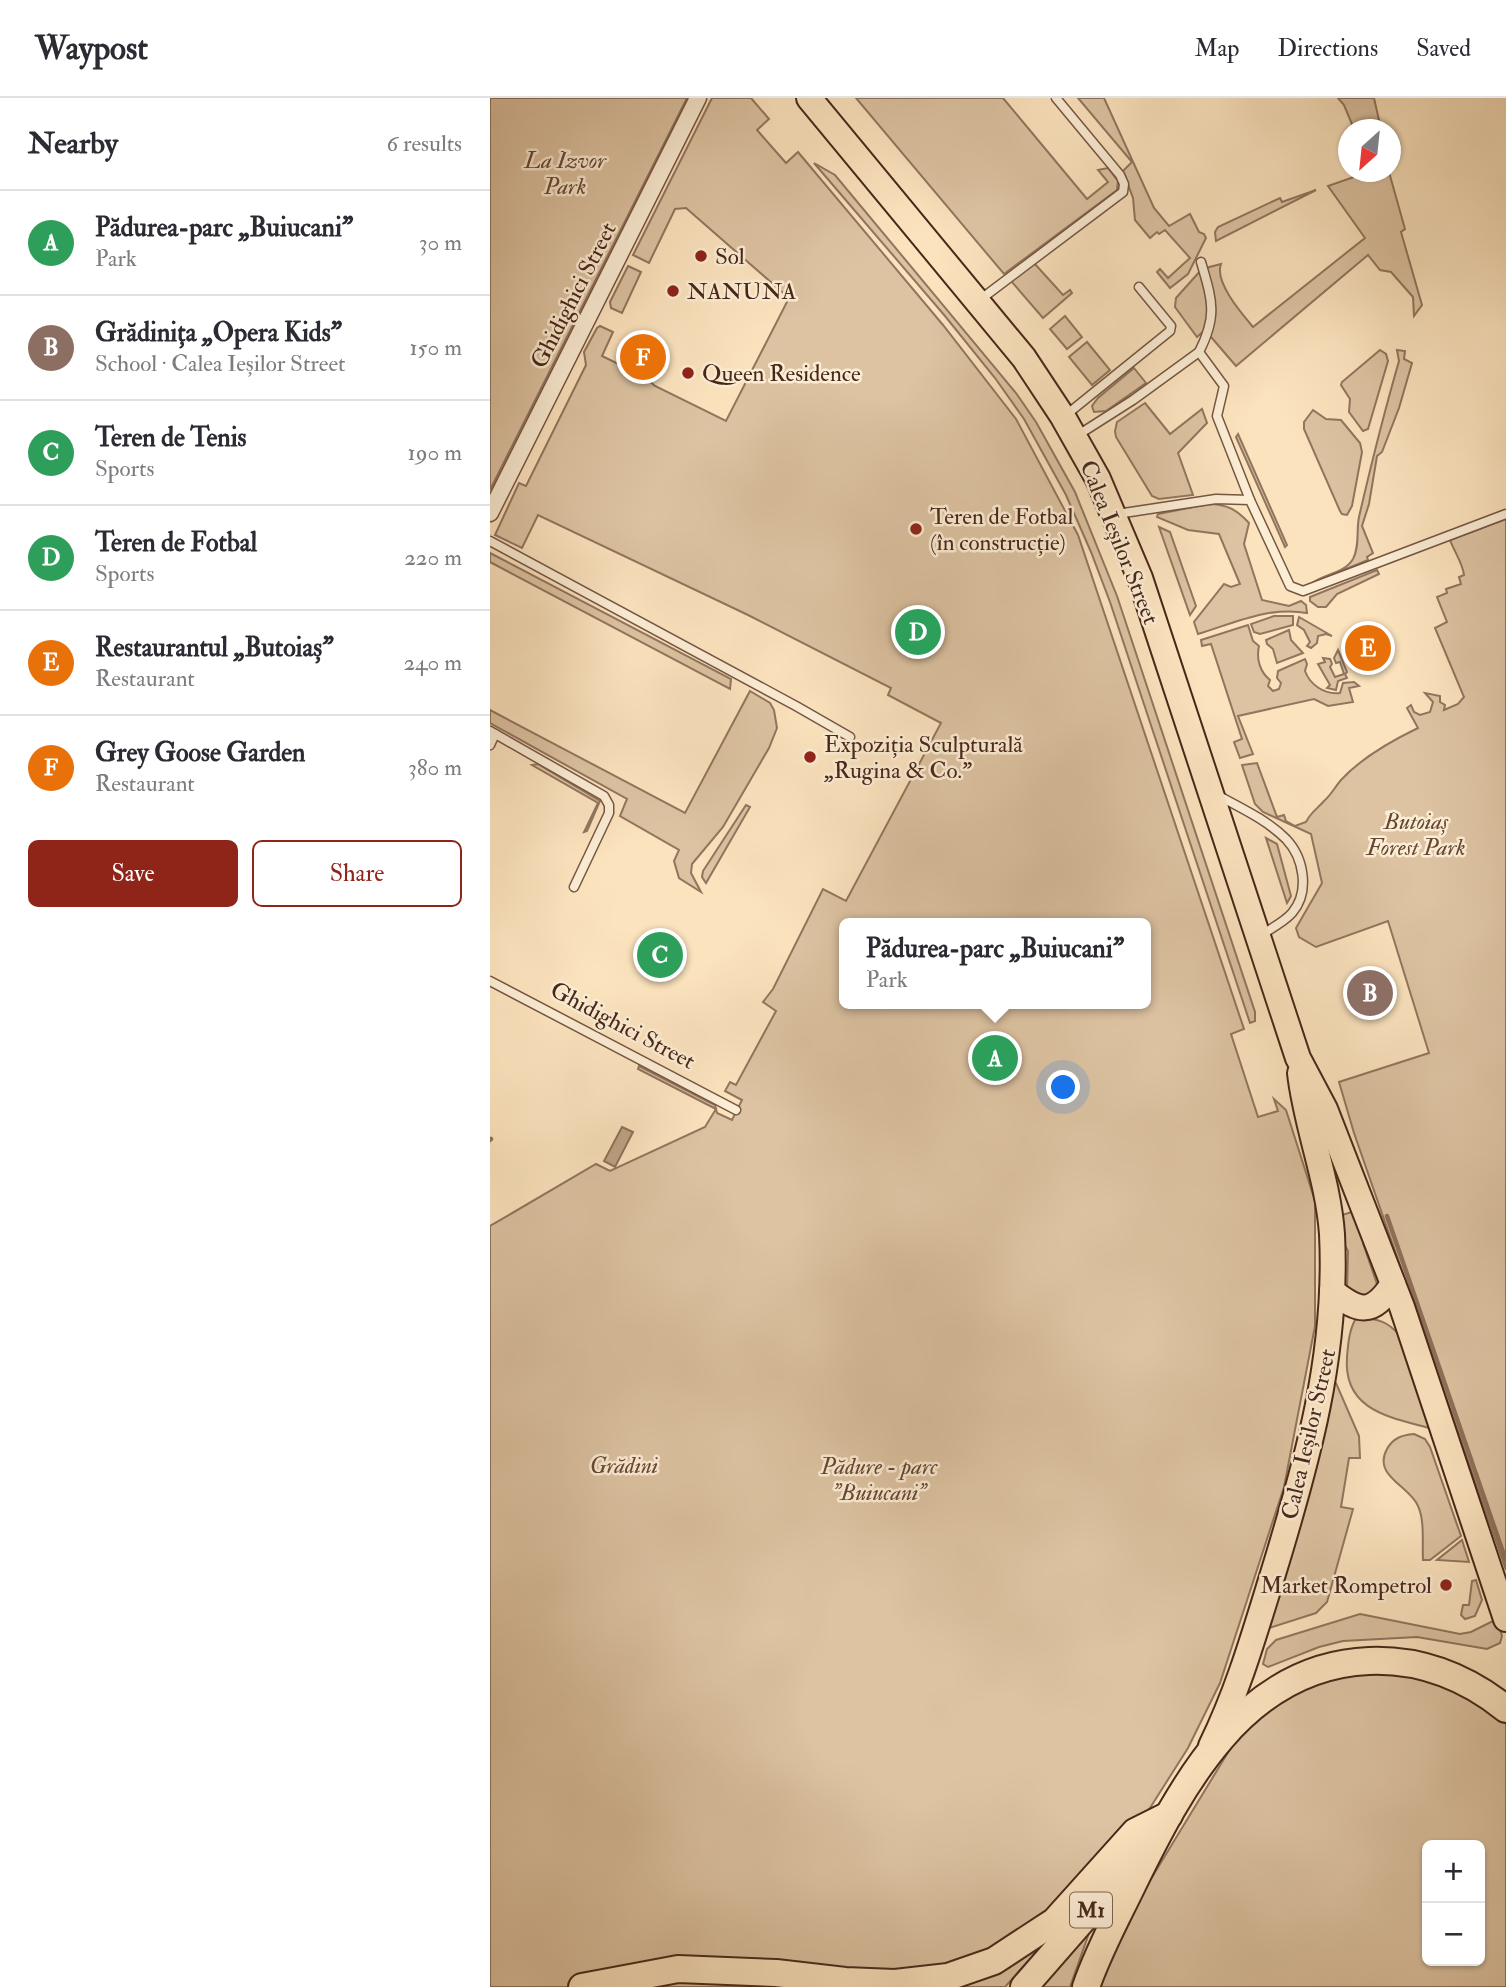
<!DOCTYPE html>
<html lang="en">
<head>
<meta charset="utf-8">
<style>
	:root { --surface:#fff; --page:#f7f7f7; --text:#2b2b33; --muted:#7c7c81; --line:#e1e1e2; --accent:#8f2418 }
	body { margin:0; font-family:"IM FELL Double Pica",serif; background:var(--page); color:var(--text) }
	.controls { position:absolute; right:21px; bottom:21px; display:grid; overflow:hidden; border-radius:10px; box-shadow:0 2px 5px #0004 }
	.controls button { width:63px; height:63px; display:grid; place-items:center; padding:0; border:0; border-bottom:2px solid var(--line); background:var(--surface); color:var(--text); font:35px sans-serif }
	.compass { position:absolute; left:848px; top:21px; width:63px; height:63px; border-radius:50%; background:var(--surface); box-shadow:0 2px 5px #0004; rotate:207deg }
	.you { position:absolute; left:574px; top:990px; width:24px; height:24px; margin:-18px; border:5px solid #fff; border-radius:50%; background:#1a73e8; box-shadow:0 0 0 10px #1a73e833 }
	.badge { display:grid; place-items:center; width:46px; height:46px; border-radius:50%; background:var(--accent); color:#fff; font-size:23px; font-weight:700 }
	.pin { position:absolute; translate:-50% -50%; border:4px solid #fff; box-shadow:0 2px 7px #0006 }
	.popup { position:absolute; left:349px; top:820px; width:312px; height:91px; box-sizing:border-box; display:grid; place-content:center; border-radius:10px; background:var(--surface); filter:drop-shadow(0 2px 5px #0005); font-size:23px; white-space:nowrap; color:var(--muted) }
	.popup b { font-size:26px; color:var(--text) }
	.popup::after { content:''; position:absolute; left:50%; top:100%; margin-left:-14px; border:14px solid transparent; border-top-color:var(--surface) }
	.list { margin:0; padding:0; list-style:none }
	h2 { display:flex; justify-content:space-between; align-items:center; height:91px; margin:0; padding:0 28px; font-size:30px }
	h2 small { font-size:23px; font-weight:400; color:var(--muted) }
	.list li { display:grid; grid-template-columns:46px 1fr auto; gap:21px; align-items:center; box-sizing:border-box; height:105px; padding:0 28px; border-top:2px solid var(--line) }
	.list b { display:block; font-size:26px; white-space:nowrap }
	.list p { margin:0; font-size:23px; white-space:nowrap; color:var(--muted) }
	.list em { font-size:23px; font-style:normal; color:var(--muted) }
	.actions { display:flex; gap:14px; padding:21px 28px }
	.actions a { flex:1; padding:16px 0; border:2px solid var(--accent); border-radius:10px; text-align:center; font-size:24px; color:var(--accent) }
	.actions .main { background:var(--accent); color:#fff }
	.map { position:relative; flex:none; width:1016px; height:1889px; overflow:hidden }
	header { display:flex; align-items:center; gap:42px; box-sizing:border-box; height:98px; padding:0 35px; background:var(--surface); border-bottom:2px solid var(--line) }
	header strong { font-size:33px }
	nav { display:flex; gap:38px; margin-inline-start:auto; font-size:24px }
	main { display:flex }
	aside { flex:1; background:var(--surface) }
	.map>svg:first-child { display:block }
</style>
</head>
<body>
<header>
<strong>Waypost</strong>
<nav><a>Map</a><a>Directions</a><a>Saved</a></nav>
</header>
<main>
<aside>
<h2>Nearby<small>6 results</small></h2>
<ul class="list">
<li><span class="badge" style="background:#2e9e5b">A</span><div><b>Pădurea-parc „Buiucani”</b><p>Park</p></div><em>30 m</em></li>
<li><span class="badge" style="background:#8d6e63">B</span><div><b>Grădinița „Opera Kids”</b><p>School · Calea Ieșilor Street</p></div><em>150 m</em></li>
<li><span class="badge" style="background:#2e9e5b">C</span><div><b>Teren de Tenis</b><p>Sports</p></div><em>190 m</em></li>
<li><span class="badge" style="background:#2e9e5b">D</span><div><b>Teren de Fotbal</b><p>Sports</p></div><em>220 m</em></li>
<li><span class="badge" style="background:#e8710a">E</span><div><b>Restaurantul „Butoiaș”</b><p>Restaurant</p></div><em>240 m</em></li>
<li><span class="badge" style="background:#e8710a">F</span><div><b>Grey Goose Garden</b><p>Restaurant</p></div><em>380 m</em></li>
</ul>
<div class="actions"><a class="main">Save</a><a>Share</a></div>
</aside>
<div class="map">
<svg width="1016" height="1889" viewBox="0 0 1016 1889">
	<rect width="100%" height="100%" fill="#fbe3be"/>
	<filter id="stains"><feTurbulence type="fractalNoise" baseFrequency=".00286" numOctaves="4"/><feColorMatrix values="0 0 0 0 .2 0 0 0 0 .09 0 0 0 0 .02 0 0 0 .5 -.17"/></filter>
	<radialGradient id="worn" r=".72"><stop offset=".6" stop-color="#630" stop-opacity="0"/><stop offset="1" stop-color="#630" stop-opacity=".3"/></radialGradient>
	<g fill="#ddc3a2" stroke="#92755e" stroke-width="2" fill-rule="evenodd">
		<path d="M0,0H197L0,392Z"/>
		<path d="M222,0H261L279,21L267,32L296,65L308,54L453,227L526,321L588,437L754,931L741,936L768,1019L788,1013L784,1001L796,1012L825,1103V1228L794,1389L730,1585L698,1650L660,1710L611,1776L577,1820L515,1889H0V1128L106,1066L120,1073L215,1029L226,1011L148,971L149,968L225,1007L227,1015L242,1022L252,1002L235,993L240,984L246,987L286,913L273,904L283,891L333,791L356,803L451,625L398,597L401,590L258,517L48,417L32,450L5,437L29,385L36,388L96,267L94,254L107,230L110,228L123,234L112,258L155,279L165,288L236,323L299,200L196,110L185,111L159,165L143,157ZM354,825H656V906H354Z"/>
		<path d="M366,0H513L597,101L618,84L608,72L618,70L628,83L627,92L514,176Z"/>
		<path d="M588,0H614L664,110L679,128L700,116L709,134L714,136L716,140L698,176L680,190L667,174L670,171L678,180L700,160L675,132L669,136L667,134L660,140L645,122L643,100L633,73L642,64Z"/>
		<path d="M848,0H884L891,31H864L854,7Z"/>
		<path d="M324,65L345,77L526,295L546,324L585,394L627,498L765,914V923L760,925L620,504L601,454L576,397L534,321L505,280L455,218Z"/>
		<path d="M878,74H899L915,131L911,134L932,207L924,218L923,199L901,174L890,172L878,157L746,268L715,232L707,239L685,209L686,200L712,171L731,166C724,184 752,216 763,229L875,140L838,88Z"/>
		<path d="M826,92L726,143L725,134L728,129L790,100L792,104Z"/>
		<path d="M544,165L573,197L580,192L582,195L553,220L521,183Z"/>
		<path d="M138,168L151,174L132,215L121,210L120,204Z"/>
		<path d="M575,218L592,239L577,251L560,231Z"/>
		<path d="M597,244L620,272L602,287L579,259Z"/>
		<path d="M890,252L896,256L898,263L878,331L873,333L859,314L860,301L851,287L852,284Z"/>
		<path d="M907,252L915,253L914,261L922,265L909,310L892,354L887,358L879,406L872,428L883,455L877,459L878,462L822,485C834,476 855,475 863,461C870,448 866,433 869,419C881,367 894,315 909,263Z"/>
		<path d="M644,270L656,285L616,313L604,314L602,308L608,300Z"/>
		<path d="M655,305L680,336L712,311L717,325L688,355L703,397L669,401L662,398L626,339L625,333L627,324Z"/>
		<path d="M823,312L836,321L851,322L870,345L872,354L862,408L857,417L852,416L850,413L814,331V324Z"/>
		<path d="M748,336L797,447L795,449L746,339Z"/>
		<path d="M719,406C737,406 747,412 759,425L754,446L772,502L799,508L811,503L816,507L817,515C779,508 744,525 708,536L704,524L734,486L741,489L750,486L729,436L698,432L667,419L668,416Z"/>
		<path d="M1016,421V1472L864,1035L849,984L939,955L898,823L826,849L809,839L806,830L832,785L821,736L773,714L765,706L752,667L767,665L787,719L794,717L796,723L805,728L816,724C821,714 827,711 834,703C841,697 845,689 851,682C872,659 901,643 928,630L917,610L921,607L924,614L930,617L940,614L943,604L935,595L950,598V604L955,607L954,612L968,606L974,599L945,530L957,524L947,499L957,495L956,491L971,486L969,479L974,477C973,466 964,453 960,442Z"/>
		<path d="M669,429L680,434L706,508L700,517Z"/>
		<path d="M0,455L241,581L240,591L0,464Z"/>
		<path d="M887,472L889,476L847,496L836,509H828L820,503V499Z"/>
		<path d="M784,518H803V527L770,536L764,534L761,526Z"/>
		<path d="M809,519L842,538L836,536L828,538L827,545L821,550L817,548L820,544L814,532L807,527Z"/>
		<path d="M758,527L763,543L769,548C766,561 770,574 780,582L778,588L783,593L789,591L791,585L787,580L788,573L815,561L817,566L815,573C820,587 835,597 850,595L853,585L864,584L869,588L859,590L863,604L838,608L824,601L748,618L763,656L750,660L744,644L752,641L721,546L712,548L711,542Z"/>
		<path d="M799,532L801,542L813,555L787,565L783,551L777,546L776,542Z"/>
		<path d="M848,552L857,574L855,576L857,580L848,583L846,592L837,590L840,587L828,566L835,564L833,560L840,561L842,566L840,569L845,579L854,576L850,564L846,565L844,560Z"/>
		<path d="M260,593L280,605L284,612L287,630L279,650L233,729L202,766L201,775L211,794L189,780L184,763L189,752L130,718L137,701L0,625V612L195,715Z"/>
		<path d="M48,666L110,703L97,733L94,734L108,705L42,667Z"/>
		<path d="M256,707L260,709L216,785L212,779L213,773Z"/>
		<path d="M776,740L787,746L801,798L797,805Z"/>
		<path d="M162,843L185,855L177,870L154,858Z"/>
		<path d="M868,1112L876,1131L873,1145L889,1192L882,1198L857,1195L858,1153L854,1146L849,1118Z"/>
		<path d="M876,1220C893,1222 902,1227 912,1241L940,1328L939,1330C899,1319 853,1312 857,1259C858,1247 859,1233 865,1222Z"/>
		<path d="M843,1282L846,1285L869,1338L870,1360H859L851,1409L863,1411L837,1504L826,1515L779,1530L776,1528Z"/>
		<path d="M924,1336L935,1341L940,1349L971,1438L940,1462H933C932,1446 935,1423 928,1408C920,1388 882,1378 897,1351C903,1340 912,1337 924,1336Z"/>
		<path d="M972,1442L979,1464L947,1462Z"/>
		<path d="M986,1482L992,1502L985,1518L975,1521L971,1517L973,1507H979L982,1483Z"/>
		<path d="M870,1516L970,1536L981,1534L1007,1521L1012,1538L1010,1545L997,1551L927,1539L853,1543L829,1549L778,1569L773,1566L777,1551L786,1542Z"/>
		<path d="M876,1572L934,1578L1007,1614L1016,1625V1889H608L653,1794L748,1638L757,1627L822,1584ZM937,1747H990V1863H937Z"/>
		<path d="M598,1838L580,1889H551L592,1841Z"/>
	</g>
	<path fill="#bea386" stroke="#8f715a" stroke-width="2" d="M132,1029L143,1034L125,1069L114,1063Z"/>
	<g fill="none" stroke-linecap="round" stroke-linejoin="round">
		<g stroke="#8f715a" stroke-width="4.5">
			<path d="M0,1042L1,1041"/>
			<path d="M897,1118L1016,1463"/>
		</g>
		<g stroke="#755642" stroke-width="11">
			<g id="service">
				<path d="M491,201L633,94L634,86L630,77L566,0"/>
				<path d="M709,254C728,217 722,202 711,164"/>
				<path d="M576,317L680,233L681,228L649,189"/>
				<path d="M588,337L643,302L709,254L734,288L727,318L760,402"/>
				<path d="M627,416L726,401L760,402L800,488L813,493L1016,416"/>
				<path d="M0,443L306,608L360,639"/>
				<path d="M0,633L114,698L119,707V715L84,789"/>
				<path d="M0,647L5,636"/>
				<path d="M727,697C751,710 777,722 796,741C814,760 820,794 802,815C794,824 782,830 771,837"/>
				<path d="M0,883L246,1012"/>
			</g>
		</g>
		<g stroke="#755642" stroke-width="19">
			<path id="minor" d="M0,415L208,0"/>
		</g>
		<g stroke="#482719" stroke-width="28">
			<g id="primary">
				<path d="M319,0L534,260L573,319L608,381L650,480L808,960L835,1011L912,1209L1016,1521"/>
				<path d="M842,1193C870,1215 882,1217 903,1186"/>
				<path d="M721,1648C748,1593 764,1537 782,1479C817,1365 848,1256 842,1136C838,1080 816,1029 810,975"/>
			</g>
		</g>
		<g stroke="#482719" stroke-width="30">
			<g id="trunk">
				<path d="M92,1889L188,1871L286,1875L355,1883L405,1885L458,1879L504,1863L565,1823L645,1734L679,1717"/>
				<path d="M534,1889L644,1763"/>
				<path d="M596,1889C608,1854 626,1821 642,1788C691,1688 753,1568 879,1563C931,1561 976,1579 1016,1611"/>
			</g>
		</g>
		<use href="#service" stroke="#fcedd5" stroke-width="8"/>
		<use href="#minor" stroke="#fcedd5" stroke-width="16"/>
		<use href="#primary" stroke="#fbe3be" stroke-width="24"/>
		<use href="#trunk" stroke="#fbe3be" stroke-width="26"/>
	</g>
	<g fill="#8f2418" stroke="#fcedd5" stroke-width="2.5">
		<circle cx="211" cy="158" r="7"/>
		<circle cx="183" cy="193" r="7"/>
		<circle cx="198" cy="275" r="7"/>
		<circle cx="426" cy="431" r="7"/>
		<circle cx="320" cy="659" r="7"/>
		<circle cx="956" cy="1487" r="7"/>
	</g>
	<g text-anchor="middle" stroke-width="5" stroke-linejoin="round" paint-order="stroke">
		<rect fill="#fcedd5" stroke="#7e6251" stroke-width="2" x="580" y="1794.5" width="42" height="35" rx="5"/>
		<g font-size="21" font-weight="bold" fill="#482719">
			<text x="601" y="1819">M1</text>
		</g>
		<g font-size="23" font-style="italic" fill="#664634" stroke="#fcedd5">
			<text x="75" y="70">La Izvor<tspan x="75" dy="26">Park</tspan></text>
			<text x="926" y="731">Butoiaș<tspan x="926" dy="26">Forest Park</tspan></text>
			<text x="134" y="1375">Grădini</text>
			<text x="389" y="1376">Pădure - parc<tspan x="389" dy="26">"Buiucani"</tspan></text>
		</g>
		<g font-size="23" fill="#482719" stroke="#fcedd5" text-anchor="start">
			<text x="225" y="166">Sol</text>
			<text x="197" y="201">NANUNA</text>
			<text x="212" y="283">Queen Residence</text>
			<text x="440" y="426">Teren de Fotbal<tspan x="440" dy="26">(în construcție)</tspan></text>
			<text x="334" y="654">Expoziția Sculpturală<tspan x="334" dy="26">„Rugina &amp; Co.”</tspan></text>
			<text x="942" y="1495" text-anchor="end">Market Rompetrol</text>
		</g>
		<g font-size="23" fill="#482719" stroke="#fcedd5">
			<text transform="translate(83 197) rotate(-63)" y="8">Ghidighici Street</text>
			<text transform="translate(630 444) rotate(68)" y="8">Calea Ieșilor Street</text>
			<text transform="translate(133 927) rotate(28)" y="8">Ghidighici Street</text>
			<text transform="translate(818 1336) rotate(-77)" y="8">Calea Ieșilor Street</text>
		</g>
	</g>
	<rect width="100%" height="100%" filter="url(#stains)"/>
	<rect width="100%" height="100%" fill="url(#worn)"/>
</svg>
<div class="controls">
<button>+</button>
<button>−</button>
</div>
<svg class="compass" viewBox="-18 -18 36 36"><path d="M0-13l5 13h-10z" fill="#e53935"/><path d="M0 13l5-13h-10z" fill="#7c7c81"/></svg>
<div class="you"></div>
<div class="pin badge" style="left:505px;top:960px;background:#2e9e5b">A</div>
<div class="popup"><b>Pădurea-parc „Buiucani”</b>Park</div>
<div class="pin badge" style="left:880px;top:895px;background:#8d6e63">B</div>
<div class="pin badge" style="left:170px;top:857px;background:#2e9e5b">C</div>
<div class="pin badge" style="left:428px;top:534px;background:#2e9e5b">D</div>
<div class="pin badge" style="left:878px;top:550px;background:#e8710a">E</div>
<div class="pin badge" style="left:153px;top:259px;background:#e8710a">F</div>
</div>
</main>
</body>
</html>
